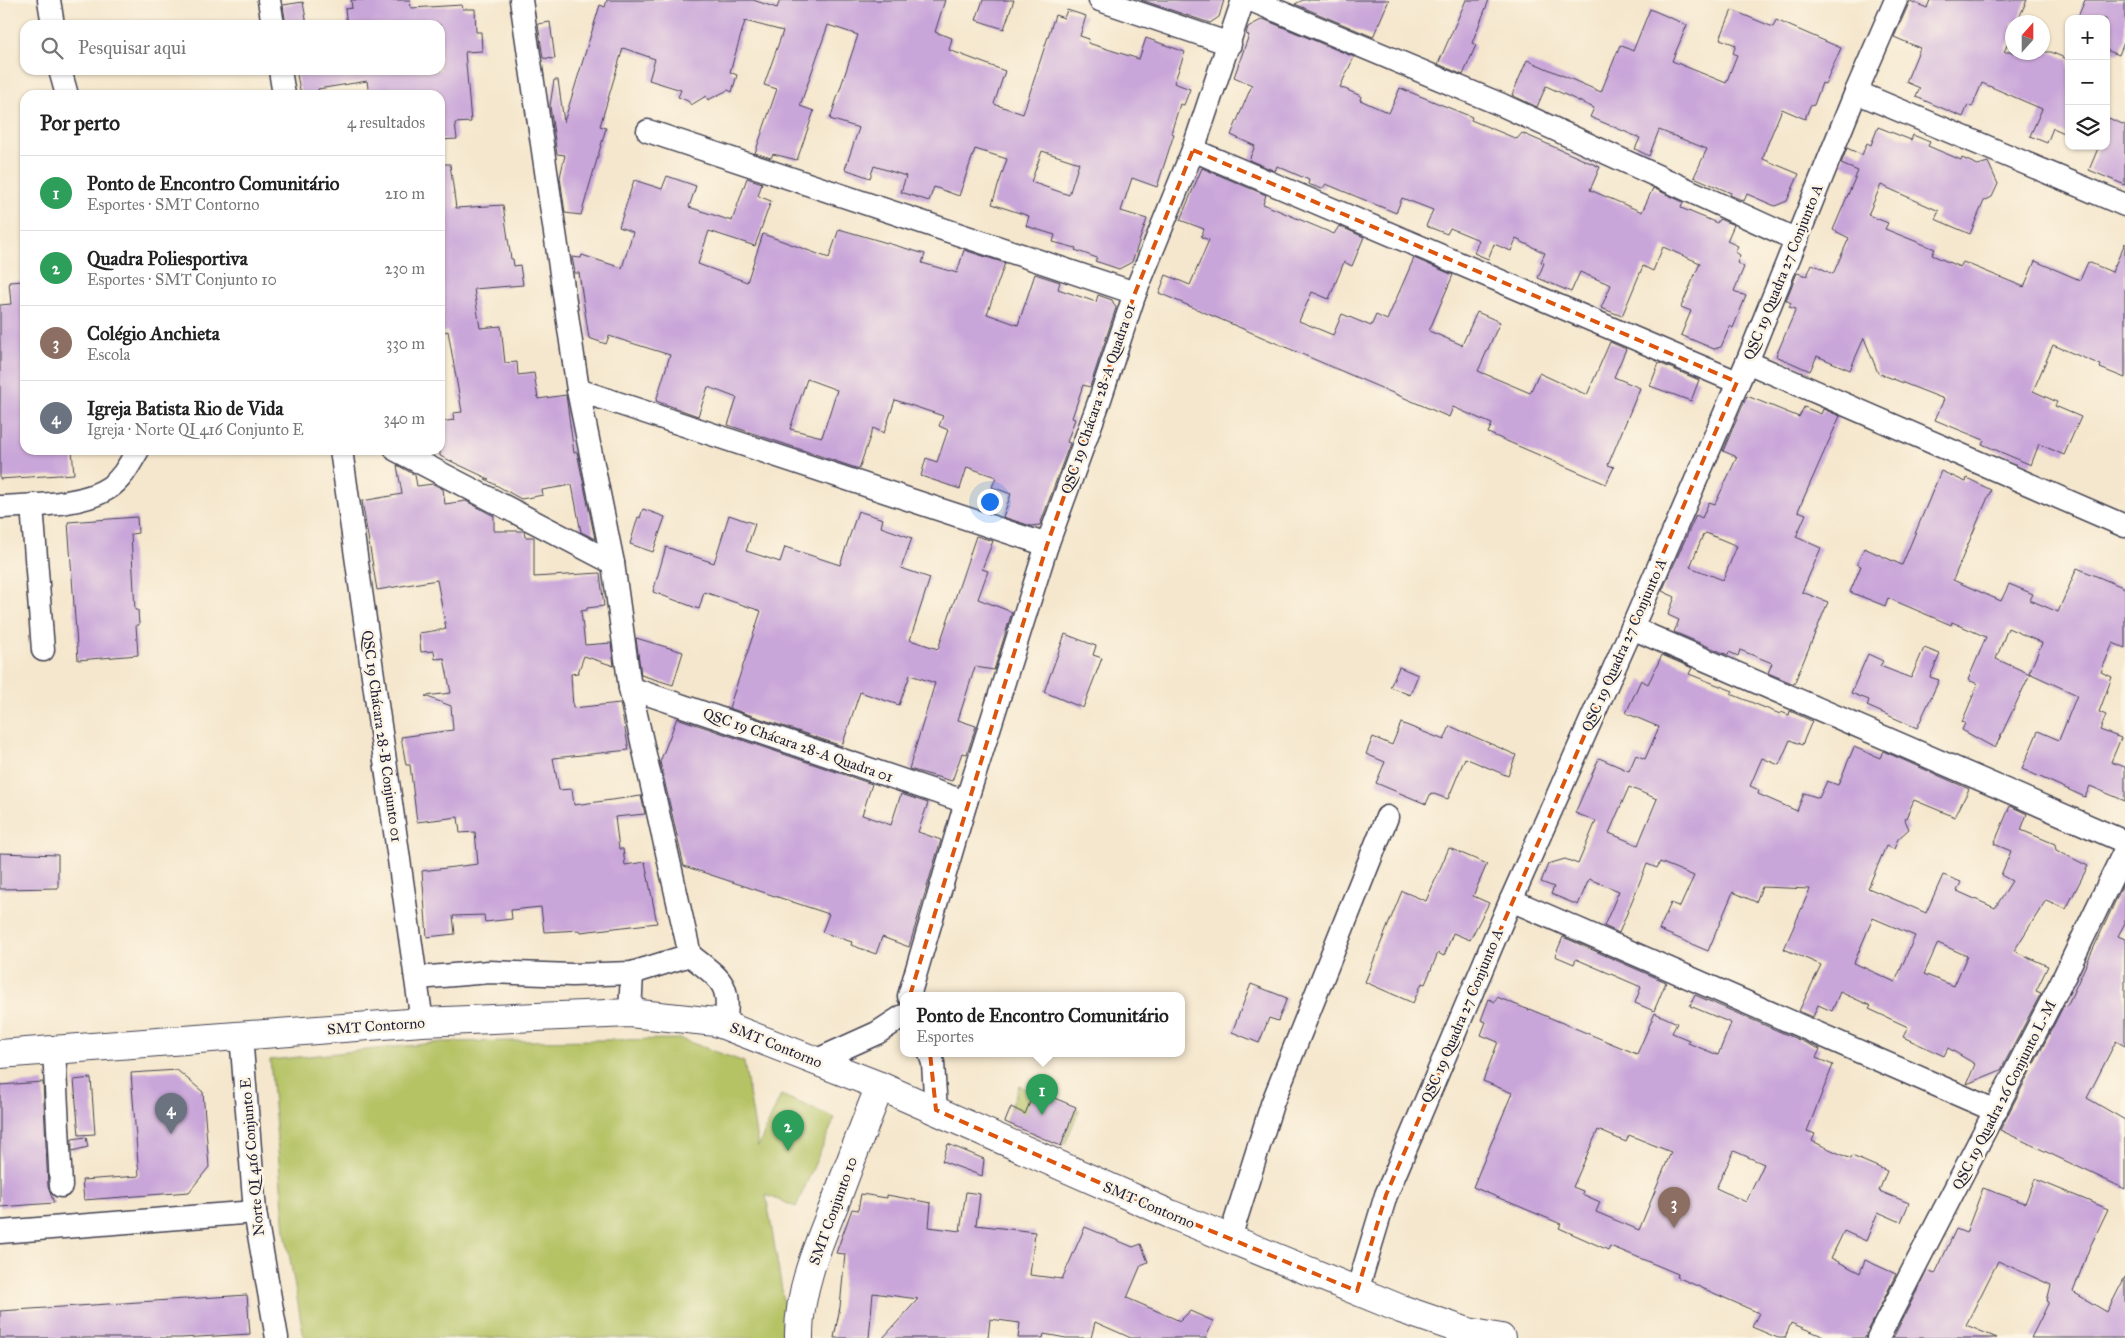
<!DOCTYPE html>
<html lang="pt">
<head>
<meta charset="utf-8">
<style>
	:root { --surface:#fff; --page:#f2f2f2; --text:#222; --muted:#767676; --line:#e0e0e0; --accent:#c8321e }
	body { margin:0; font-family:"IM FELL Great Primer",serif; background:var(--page); color:var(--text) }
	.controls { position:absolute; right:15px; top:15px; display:grid; overflow:hidden; border-radius:10px; box-shadow:0 1px 4px #0004 }
	.controls button { width:45px; height:45px; display:grid; place-items:center; padding:0; border:0; border-bottom:1px solid var(--line); background:var(--surface); color:var(--text); font:25px sans-serif }
	.compass { position:absolute; left:2005px; top:15px; width:45px; height:45px; border-radius:50%; background:var(--surface); box-shadow:0 1px 4px #0004; rotate:21deg }
	.you { position:absolute; left:989px; top:501px; width:18px; height:18px; margin:-12px; border:4px solid #fff; border-radius:50%; background:#1a73e8; box-shadow:0 0 0 8px #1a73e833 }
	.badge { display:grid; place-items:center; width:32px; height:32px; border-radius:50%; background:var(--accent); color:#fff; font-size:16px; font-weight:700 }
	.pin { position:absolute; translate:-50% -41px; filter:drop-shadow(0 1px 2px #0008) }
	.pin::after { content:''; position:absolute; top:26px; width:18px; height:15px; background:inherit; clip-path:polygon(0 0,100% 0,50% 100%) }
	.popup { position:absolute; left:900px; top:992px; width:285px; height:65px; box-sizing:border-box; display:grid; place-content:center; border-radius:10px; background:var(--surface); filter:drop-shadow(0 1px 4px #0005); font-size:16px; white-space:nowrap; color:var(--muted) }
	.popup b { font-size:19px; color:var(--text) }
	.popup::after { content:''; position:absolute; left:50%; top:100%; margin-left:-10px; border:10px solid transparent; border-top-color:var(--surface) }
	.list { margin:0; padding:0; list-style:none }
	h2 { display:flex; justify-content:space-between; align-items:center; height:65px; margin:0; padding:0 20px; font-size:21px }
	h2 small { font-size:16px; font-weight:400; color:var(--muted) }
	.list li { display:grid; grid-template-columns:32px 1fr auto; gap:15px; align-items:center; box-sizing:border-box; height:75px; padding:0 20px; border-top:1px solid var(--line) }
	.list b { display:block; font-size:19px; white-space:nowrap }
	.list p { margin:0; font-size:16px; white-space:nowrap; color:var(--muted) }
	.list em { font-size:16px; font-style:normal; color:var(--muted) }
	.icon { flex:none; width:28px; height:28px; fill:none; stroke:currentColor; stroke-width:2; stroke-linecap:round; stroke-linejoin:round }
	.map { position:relative; flex:none; width:2125px; height:1338px; overflow:hidden }
	.search { position:absolute; background:var(--surface); box-shadow:0 1px 4px #0004; left:20px; top:20px; width:425px; height:55px; display:flex; align-items:center; gap:12px; box-sizing:border-box; padding:0 18px; border-radius:15px; color:var(--muted); font-size:19px }
	.panel { position:absolute; background:var(--surface); box-shadow:0 1px 4px #0004; left:20px; top:90px; width:425px; height:365px; border-radius:15px }
	.map>svg:first-child { display:block }
</style>
</head>
<body>
<div class="map">
<svg width="2125" height="1338" viewBox="0 0 2125 1338">
	<rect width="100%" height="100%" fill="#fcf5e5"/>
	<filter id="ink" filterUnits="userSpaceOnUse"><feTurbulence type="fractalNoise" baseFrequency=".02" numOctaves="2"/><feDisplacementMap in="SourceGraphic" scale="10" xChannelSelector="R" yChannelSelector="G"/><feConvolveMatrix kernelMatrix="1 2 1 2 8 2 1 2 1" color-interpolation-filters="sRGB"/></filter>
	<filter id="wash" filterUnits="userSpaceOnUse"><feTurbulence type="fractalNoise" baseFrequency=".0096" numOctaves="4" result="noise"/><feDisplacementMap in="SourceGraphic" scale="20" xChannelSelector="R" yChannelSelector="G"/><feGaussianBlur stdDeviation="1.12" result="paint"/><feColorMatrix in="noise" values="0 0 0 0 0 0 0 0 0 0 0 0 0 0 0 0 0 1.4 0 .05"/><feComposite in="paint" operator="in"/></filter>
	<g filter="url(#wash)">
		<rect width="100%" height="100%" fill="#f5e7cd"/>
		<g fill="#b5c365" stroke="#6c7250">
			<path d="M681,1039L744,1062L758,1147L781,1095L835,1118L796,1207L766,1195L790,1338H304L285,1231L270,1060L443,1042Z"/>
			<path d="M1019,1086L1079,1110L1065,1144L1006,1120Z"/>
		</g>
		<g id="blocks">
			<g fill="#c9a6d9" fill-rule="evenodd">
				<path d="M351,0H410L411,8L462,5L463,9H475L476,32H481L482,51L465,52L471,122L455,123L457,139L440,140V95H369L367,81L318,89L319,93L301,95L296,70H440V25H347L345,9L352,8Z"/>
				<path d="M607,0H753L777,8L780,0H945L935,32L952,38L949,50L1005,71L994,104L1023,114L1055,15L1064,18L1067,10L1086,16L1080,36L1089,39L1088,43L1139,59L1146,38L1185,52L1174,83L1190,89L1184,105L1180,104L1171,133L1174,134L1157,187L1132,178L1121,211L1147,219L1132,262L1119,269L1095,261L1097,258L1075,250L1076,248L1053,242L1055,235L1026,226L1029,216L992,204L1007,159L975,149L959,196L934,187L929,201L901,192L906,176L874,166L870,178L845,169L859,128L830,119L858,35L828,25L800,106L814,111L797,160L773,154L771,158L755,153L777,89L764,85L783,31L745,21L730,72L737,75L732,92L728,90L708,100L706,96L691,105L688,101L678,97L681,90L649,80L655,59L623,48L600,126L606,128L581,215L565,213L560,177L565,155L557,154L550,106L554,80H558L564,122L600,5L605,7ZM1042,151L1079,163L1069,195L1031,182Z"/>
				<path d="M983,0H1014L1004,29L976,20Z"/>
				<path d="M1141,0H1224L1219,17L1210,23Z"/>
				<path d="M1303,0H1389L1373,37L1295,4Z"/>
				<path d="M1466,0H1489L1472,43L1476,45L1463,75L1438,64Z"/>
				<path d="M1930,0H2027L2017,22H2012V34L2004,52H2051L2069,60V135L2053,128L2047,143L2030,136L2042,109L1982,83L1972,107L1968,105L1963,117L1916,97L1920,88L1906,82L1920,48L1894,37L1910,1L1927,8Z"/>
				<path d="M2085,0H2125V40L2119,55L2106,50V19H2077Z"/>
				<path d="M303,2L307,25H286L283,5Z"/>
				<path d="M1650,9L1687,25L1672,61L1726,83L1737,55L1733,53L1736,45L1720,39L1732,10L1773,27L1776,20L1841,48L1825,84L1822,83L1814,105L1810,106L1805,119L1782,109L1766,148L1763,159L1799,174L1787,201L1775,206L1747,194L1744,201L1730,195L1731,193L1694,177L1707,149L1659,130L1649,156L1635,149L1640,138L1590,117L1594,108L1546,86L1537,107L1512,95L1527,60L1601,92L1620,45L1633,51Z"/>
				<path d="M1263,19L1354,57L1340,87L1361,96L1360,100L1389,113L1400,88L1472,117L1471,120L1505,134L1517,139L1522,133L1600,167L1590,190L1642,212L1653,188L1683,202L1681,208L1717,223L1719,219L1734,225L1727,241L1738,246L1735,252L1740,255L1737,263L1744,267L1734,291L1746,296L1733,328L1730,326L1721,347L1714,349L1681,335L1691,311L1681,307L1700,263L1663,247L1653,271L1643,266L1622,316L1601,308L1611,285L1580,272L1571,292L1538,278L1544,263L1541,262L1545,253L1516,239L1511,251L1494,244L1488,259L1474,253L1479,240L1450,228L1447,234L1426,226L1433,210L1402,198L1396,213L1326,184L1322,189L1308,184L1309,180L1277,166L1275,171L1249,160L1255,146L1231,135L1252,85L1234,77L1249,35L1246,34L1248,27Z"/>
				<path d="M550,22L555,59L543,58L538,24Z"/>
				<path d="M2106,117L2125,125V185L2089,170L2099,146H2106Z"/>
				<path d="M1878,127L1911,140L1913,135L1930,142L1928,146L1961,160L1962,158L1978,165L1988,162L1998,184L1992,197L1984,201L1970,234L1935,219L1939,211L1881,185L1868,215L1888,223L1885,229L1935,249L1932,255L1960,267L1963,262L2024,287L2035,261L2080,280L2088,262L2112,272L2125,243V378L2100,368L2101,365L2053,345L2033,391L2057,402L2055,406L2081,417L2064,455L2039,444L2031,465L1982,444L1984,440L1935,420L1944,399L1878,373L1864,338L1850,370L1817,356L1810,371L1776,356L1796,309L1789,307L1791,303L1786,300L1797,273L1807,276L1812,264L1833,274L1849,238L1833,230L1858,171L1841,164L1847,148L1862,155L1867,143L1871,145Z"/>
				<path d="M440,164H450L456,208L503,205L511,259H513L514,266L520,265L523,285L474,289L480,328L501,326L505,363L517,362L518,375L534,373L538,399L566,395L574,453L577,452L595,539L581,532L572,485L542,490L543,495L521,499L485,479H489L440,456V422L454,420L453,413L462,412L448,331L440,333Z"/>
				<path d="M1202,168L1266,195L1263,204L1334,234L1339,226L1364,237L1352,266L1344,262L1329,299L1312,292L1299,321L1333,335L1342,314L1371,326L1376,315L1387,320L1414,258L1453,275L1429,331L1462,345L1477,312L1500,322L1478,371L1530,393L1539,373L1587,395L1610,342L1626,349L1614,377L1640,388L1608,465L1614,467L1606,484L1488,433L1492,424L1453,407L1449,417L1159,293L1166,275L1190,285L1209,240L1201,237L1204,229L1180,220Z"/>
				<path d="M667,176L696,186L689,207L732,221L747,178L762,183L758,196L771,201L755,246L709,231L698,264L747,282L763,234L829,258L839,229L925,254L922,263L957,273L964,250L1005,263L987,314L1018,325L1035,274L1060,282L1058,289L1096,302L1098,295L1112,300L1116,308L1090,387L1083,385L1072,418L1075,419L1067,442L1070,443L1040,525L1031,526L1003,517L1011,494L992,487L996,477L967,467L960,489L921,476L926,458L937,462L948,430L939,426L943,416L895,400L884,433L873,428L859,469L728,425L737,398L708,387L698,416L656,401L670,355L609,336L606,344L589,338L579,273H575L572,257L581,258L582,255L622,268L633,232L619,227L634,180L662,189ZM807,379L837,390L822,437L790,429Z"/>
				<path d="M25,281V450H72L74,474L0,479V305L11,304L9,282Z"/>
				<path d="M1659,363L1699,380L1691,401L1650,386Z"/>
				<path d="M1747,396L1799,417L1804,407L1821,414L1823,409L1840,416L1798,511L1806,514L1796,537L1821,548L1802,592L1828,602L1794,684L1768,673L1772,663L1740,650L1738,656L1729,652L1728,655L1674,632L1679,620L1668,615L1675,597L1662,591L1696,515L1702,518L1709,502L1715,504L1737,457L1723,451ZM1706,533L1737,546L1723,580L1690,567L1703,535Z"/>
				<path d="M397,465L415,475L417,486L433,484L443,489L445,504L466,501L494,516V531H524L525,537H534V577L600,573L604,606L587,608V610L581,611L585,645L611,643L614,666L584,656L578,673L571,674L573,708L620,703L629,750L553,758L559,790L572,789L574,805L641,796L645,814L615,817L619,849H623L625,865L645,862L657,923L581,932L580,930L544,932L541,907L511,910L512,919L485,922L484,915L453,916L455,934L427,937L422,871L478,864L475,832L460,833L458,817L417,822L410,765H406L401,737L453,730L451,706L425,696L451,693L444,658L435,659L434,651L421,652L419,633L446,629L437,580L377,590L362,501L402,494Z"/>
				<path d="M1941,471L1966,482L1967,478L1991,490L1953,580L2001,601L2009,584L2033,594L2030,600L2058,612L2077,568L2125,588V648L2113,643L2101,672L2112,677L2099,712L2106,715L2100,730L2121,738L2111,762L2125,767V801L2090,786L2085,797L2022,769L2038,731L2059,740L2077,695L2029,673L2042,643L2008,628L1996,659L2030,674L1995,748L1962,730L1965,723L1962,722L1978,684L1968,680L1986,637L1952,622L1951,625L1888,598L1885,606L1850,592L1861,566L1857,564L1864,548L1902,565Z"/>
				<path d="M643,509L665,517L653,552L630,544L638,517L640,518Z"/>
				<path d="M858,511L883,519L881,527L912,538L901,568L930,578L910,640L938,649L976,536L993,541L982,569L988,571L978,599L1012,612L994,670L975,667L958,720L976,726L967,754L962,753L952,781L909,769L935,683L910,675L899,705L860,692L842,746L729,708L761,611L704,592L699,609L653,592L666,547L714,563L729,515L755,524L746,551L780,562L785,547L840,565Z"/>
				<path d="M137,517L138,533L131,534L135,610H138L139,625H136L138,655L78,660L68,522Z"/>
				<path d="M1065,634L1096,646L1093,655L1102,658L1083,708L1044,692Z"/>
				<path d="M636,638L683,652L673,685L641,675Z"/>
				<path d="M1924,648L1940,654L1930,677L1939,680L1917,728L1867,706L1869,700L1851,693L1868,654L1883,661L1880,666L1911,678Z"/>
				<path d="M1662,655L1692,668L1689,674L1733,691L1731,694L1780,714L1781,712L1789,715L1790,711L1812,721L1802,745L1790,740L1779,765L1762,758L1750,786L1759,790L1758,794L1797,811L1804,793L1819,798L1827,781L1838,785L1854,747L1880,758L1883,751L1969,789L1955,817L1914,800L1905,820L1909,829L1898,839L1894,849L1886,846L1868,888L1926,913L1943,875L1961,882L1957,891L1995,908L2012,881L2001,875L2011,851L1994,844L2010,806L2027,814L2021,830L2055,844L2056,850L2088,866L2066,909L2046,900L2014,951L2048,966L2036,991L2041,993L2001,1070L1967,1084L1975,1064L1948,1048L1944,1056L1903,1037L1908,1027L1869,1009L1871,1006L1840,992L1832,1011L1818,1005L1813,1017L1799,1011L1821,965L1784,949L1810,889L1762,887L1756,902L1733,892L1708,951L1659,930L1671,903L1680,907L1694,876L1660,862L1657,868L1647,864L1619,933L1604,926L1619,891L1589,879L1578,905L1551,894L1554,887L1541,882L1548,864L1565,859L1578,864L1596,821L1575,813L1599,758L1629,771L1636,755L1645,759L1659,727L1626,713L1641,680L1648,684ZM1629,787L1657,799L1638,845L1609,833ZM1873,918L1915,936L1895,982L1854,963ZM1938,943L1967,956L1954,986L1924,974Z"/>
				<path d="M1399,667L1418,675L1410,695L1390,687Z"/>
				<path d="M677,718L872,784L862,815L891,825L901,794L928,803L918,832L941,840L909,947L882,937L876,954L851,945L852,942L822,932L829,914L684,866L660,762Z"/>
				<path d="M1401,723L1444,740L1450,726L1516,755L1508,776L1465,758L1448,799L1431,793L1426,804L1376,783L1385,762L1366,754L1373,737L1392,745Z"/>
				<path d="M1449,848L1487,864L1473,896L1489,903L1470,940L1453,933L1444,956L1438,953L1425,984L1422,983L1413,1003L1365,982L1402,891L1426,901Z"/>
				<path d="M0,853L58,855V888L0,889Z"/>
				<path d="M2125,880V923L2118,936L2125,939V1046L2116,1041L2087,1098L2125,1120V1189L2000,1130L2064,1005L2067,1006Z"/>
				<path d="M1563,937L1666,982L1654,1011L1635,1003L1641,987L1576,959L1574,964L1555,956Z"/>
				<path d="M1251,984L1287,998L1278,1021L1269,1018L1259,1043L1232,1032Z"/>
				<path d="M1695,995L1820,1049L1816,1058L1833,1065L1807,1131L1815,1134L1812,1141L1851,1159L1852,1156L1887,1171L1879,1191L1909,1203L1901,1222L1878,1212L1866,1241L1844,1231L1831,1258L1860,1273L1865,1260L1896,1274L1865,1338H1827L1791,1323L1785,1338H1778L1752,1327L1759,1313L1677,1277L1678,1274L1630,1254L1610,1246L1608,1250L1584,1239L1559,1228L1561,1224L1473,1187L1512,1093L1483,1081L1498,1042L1481,1035L1486,1022L1481,1020L1489,999L1495,1002L1497,997L1529,1010V1009L1637,1054L1655,1013L1677,1023L1672,1033L1689,1040L1688,1043L1718,1055L1731,1023L1690,1006ZM1598,1130L1626,1142L1629,1135L1671,1152L1639,1230L1596,1212L1600,1202L1582,1194L1583,1191L1573,1187ZM1734,1151L1764,1164L1746,1202L1716,1188Z"/>
				<path d="M177,1070L203,1092L209,1167L189,1192L84,1200L82,1180L139,1176L131,1073Z"/>
				<path d="M91,1078L95,1134L79,1135L74,1080Z"/>
				<path d="M43,1082L48,1187L54,1203L0,1207V1085Z"/>
				<path d="M1035,1090L1076,1107L1061,1146L1005,1122L1011,1107L1025,1114Z"/>
				<path d="M86,1137L88,1147L72,1151V1139Z"/>
				<path d="M948,1144L984,1159L982,1176L942,1161Z"/>
				<path d="M2035,1179L2108,1209L2089,1249L2073,1292L2107,1312L2125,1277V1338H2031L2049,1302L2047,1301L2051,1285L1998,1261L1966,1325L1997,1338H1893L1927,1271L1935,1274L1956,1229L1966,1233L1983,1188L2025,1203Z"/>
				<path d="M966,1192L980,1194L976,1225L1035,1232L1030,1275L1062,1279L1085,1227L1133,1247L1141,1244L1148,1262L1141,1265L1127,1298L1180,1321L1190,1311L1213,1321L1206,1338H1131L1095,1322L1091,1338H1066L1044,1334L1043,1338H1018L1020,1323L990,1319L988,1338H883L918,1299L873,1293L869,1338H834L840,1307L845,1254L836,1253L852,1209L858,1210L861,1194L887,1198V1195L931,1203L929,1227L960,1231Z"/>
				<path d="M247,1295L250,1334L181,1338H0V1311Z"/>
			</g>
		</g>
	</g>
	<g filter="url(#ink)">
		<use href="#blocks" fill-opacity="0" stroke="#424051" stroke-width="1"/>
		<g fill="none" stroke-linecap="round" stroke-linejoin="round">
			<g stroke="#424051" stroke-width="25">
				<g id="minor">
					<path d="M49,0L53,25"/>
					<path d="M269,0L273,25"/>
					<path d="M521,0L578,390L613,563L630,688L690,955C720,979 732,983 725,1024"/>
					<path d="M1100,0L1230,44"/>
					<path d="M1251,0L1502,105L1797,240"/>
					<path d="M60,70L67,95"/>
					<path d="M280,70L284,95"/>
					<path d="M1856,92L2125,205"/>
					<path d="M648,131L1135,293"/>
					<path d="M1193,150L1737,382"/>
					<path d="M1747,362L2125,526"/>
					<path d="M578,390L1047,545"/>
					<path d="M341,450L422,1022"/>
					<path d="M396,450L613,563"/>
					<path d="M32,505L43,650"/>
					<path d="M0,507C33,505 83,506 110,487C123,478 130,463 138,450"/>
					<path d="M1632,628L2125,842"/>
					<path d="M630,688L966,802"/>
					<path d="M1511,900L1996,1111"/>
					<path d="M418,978L489,972L572,975L632,973L690,955"/>
					<path d="M909,996L966,802L1047,545L1099,402L1135,293L1193,150L1243,0"/>
					<path d="M630,1013L632,973"/>
					<path d="M241,1035L255,1212L277,1338"/>
					<path d="M54,1049L61,1186"/>
					<path d="M930,1054L933,1063L936,1110"/>
					<path d="M815,1061L877,1033L903,1016"/>
					<path d="M0,1232L255,1212"/>
					<path d="M1230,1238L1272,1104L1387,817"/>
					<path d="M1357,1291L1386,1195L1511,900L1632,628L1747,362L1856,92L1896,0"/>
					<path d="M1878,1338L2065,975L2125,850"/>
				</g>
			</g>
			<g stroke="#424051" stroke-width="30">
				<g id="tertiary">
					<path d="M0,1054L422,1022L630,1013L716,1022L880,1086L1170,1214L1401,1309L1468,1332L1501,1338"/>
					<path d="M799,1338C798,1290 819,1242 837,1198C851,1160 865,1123 880,1086"/>
				</g>
			</g>
			<use href="#minor" stroke="#fff" stroke-width="22"/>
			<use href="#tertiary" stroke="#fff" stroke-width="28"/>
		</g>
	</g>
	<path fill="none" stroke="#de560e" stroke-width="4" stroke-dasharray="10 6" stroke-linejoin="round" d="M1193,150L1737,382L1386,1195L1357,1291L1170,1214L936,1110L930,1053L904,1015L1047,545L1135,293Z"/>
	<g text-anchor="middle" stroke-width="5" stroke-linejoin="round" paint-order="stroke">
		<g font-size="15" fill="#22223b" stroke="#fcf5e5">
			<text transform="translate(1783 272) rotate(-68)" y="5">QSC 19 Quadra 27 Conjunto A</text>
			<text transform="translate(1098 399) rotate(-71)" y="5">QSC 19 Chácara 28-A Quadra 01</text>
			<text transform="translate(1624 645) rotate(-66)" y="5">QSC 19 Quadra 27 Conjunto A</text>
			<text transform="translate(382 736) rotate(82)" y="5">QSC 19 Chácara 28-B Conjunto 01</text>
			<text transform="translate(798 745) rotate(19)" y="5">QSC 19 Chácara 28-A Quadra 01</text>
			<text transform="translate(1462 1016) rotate(-67)" y="5">QSC 19 Quadra 27 Conjunto A</text>
			<text transform="translate(376 1026) rotate(-4)" y="5">SMT Contorno</text>
			<text transform="translate(776 1045) rotate(22)" y="5">SMT Contorno</text>
			<text transform="translate(2004 1095) rotate(-63)" y="5">QSC 19 Quadra 26 Conjunto L-M</text>
			<text transform="translate(252 1157) rotate(-95)" y="5">Norte QI 416 Conjunto E</text>
			<text transform="translate(1149 1205) rotate(23)" y="5">SMT Contorno</text>
			<text transform="translate(833 1211) rotate(-70)" y="5">SMT Conjunto 10</text>
		</g>
	</g>
</svg>
<div class="controls">
<button>+</button>
<button>−</button>
<button><svg class="icon" aria-label="layers" viewBox="0 0 24 24"><path d="M12 4l9 5-9 5-9-5zM3 14l9 5 9-5"/></svg></button>
</div>
<svg class="compass" viewBox="-18 -18 36 36"><path d="M0-13l5 13h-10z" fill="#e53935"/><path d="M0 13l5-13h-10z" fill="#767676"/></svg>
<div class="you"></div>
<div class="pin badge" style="left:1042px;top:1115px;background:#2e9e5b">1</div>
<div class="popup"><b>Ponto de Encontro Comunitário</b>Esportes</div>
<div class="pin badge" style="left:788px;top:1151px;background:#2e9e5b">2</div>
<div class="pin badge" style="left:1674px;top:1228px;background:#8d6e63">3</div>
<div class="pin badge" style="left:171px;top:1134px;background:#6b7280">4</div>
<div class="search"><svg class="icon" aria-label="search" viewBox="0 0 24 24"><circle cx="10" cy="10" r="6"/><path d="M15 15l6 6"/></svg>Pesquisar aqui</div>
<section class="panel">
<h2>Por perto<small>4 resultados</small></h2>
<ul class="list">
<li><span class="badge" style="background:#2e9e5b">1</span><div><b>Ponto de Encontro Comunitário</b><p>Esportes · SMT Contorno</p></div><em>210 m</em></li>
<li><span class="badge" style="background:#2e9e5b">2</span><div><b>Quadra Poliesportiva</b><p>Esportes · SMT Conjunto 10</p></div><em>230 m</em></li>
<li><span class="badge" style="background:#8d6e63">3</span><div><b>Colégio Anchieta</b><p>Escola</p></div><em>330 m</em></li>
<li><span class="badge" style="background:#6b7280">4</span><div><b>Igreja Batista Rio de Vida</b><p>Igreja · Norte QI 416 Conjunto E</p></div><em>340 m</em></li>
</ul>
</section>
</div>
</body>
</html>
